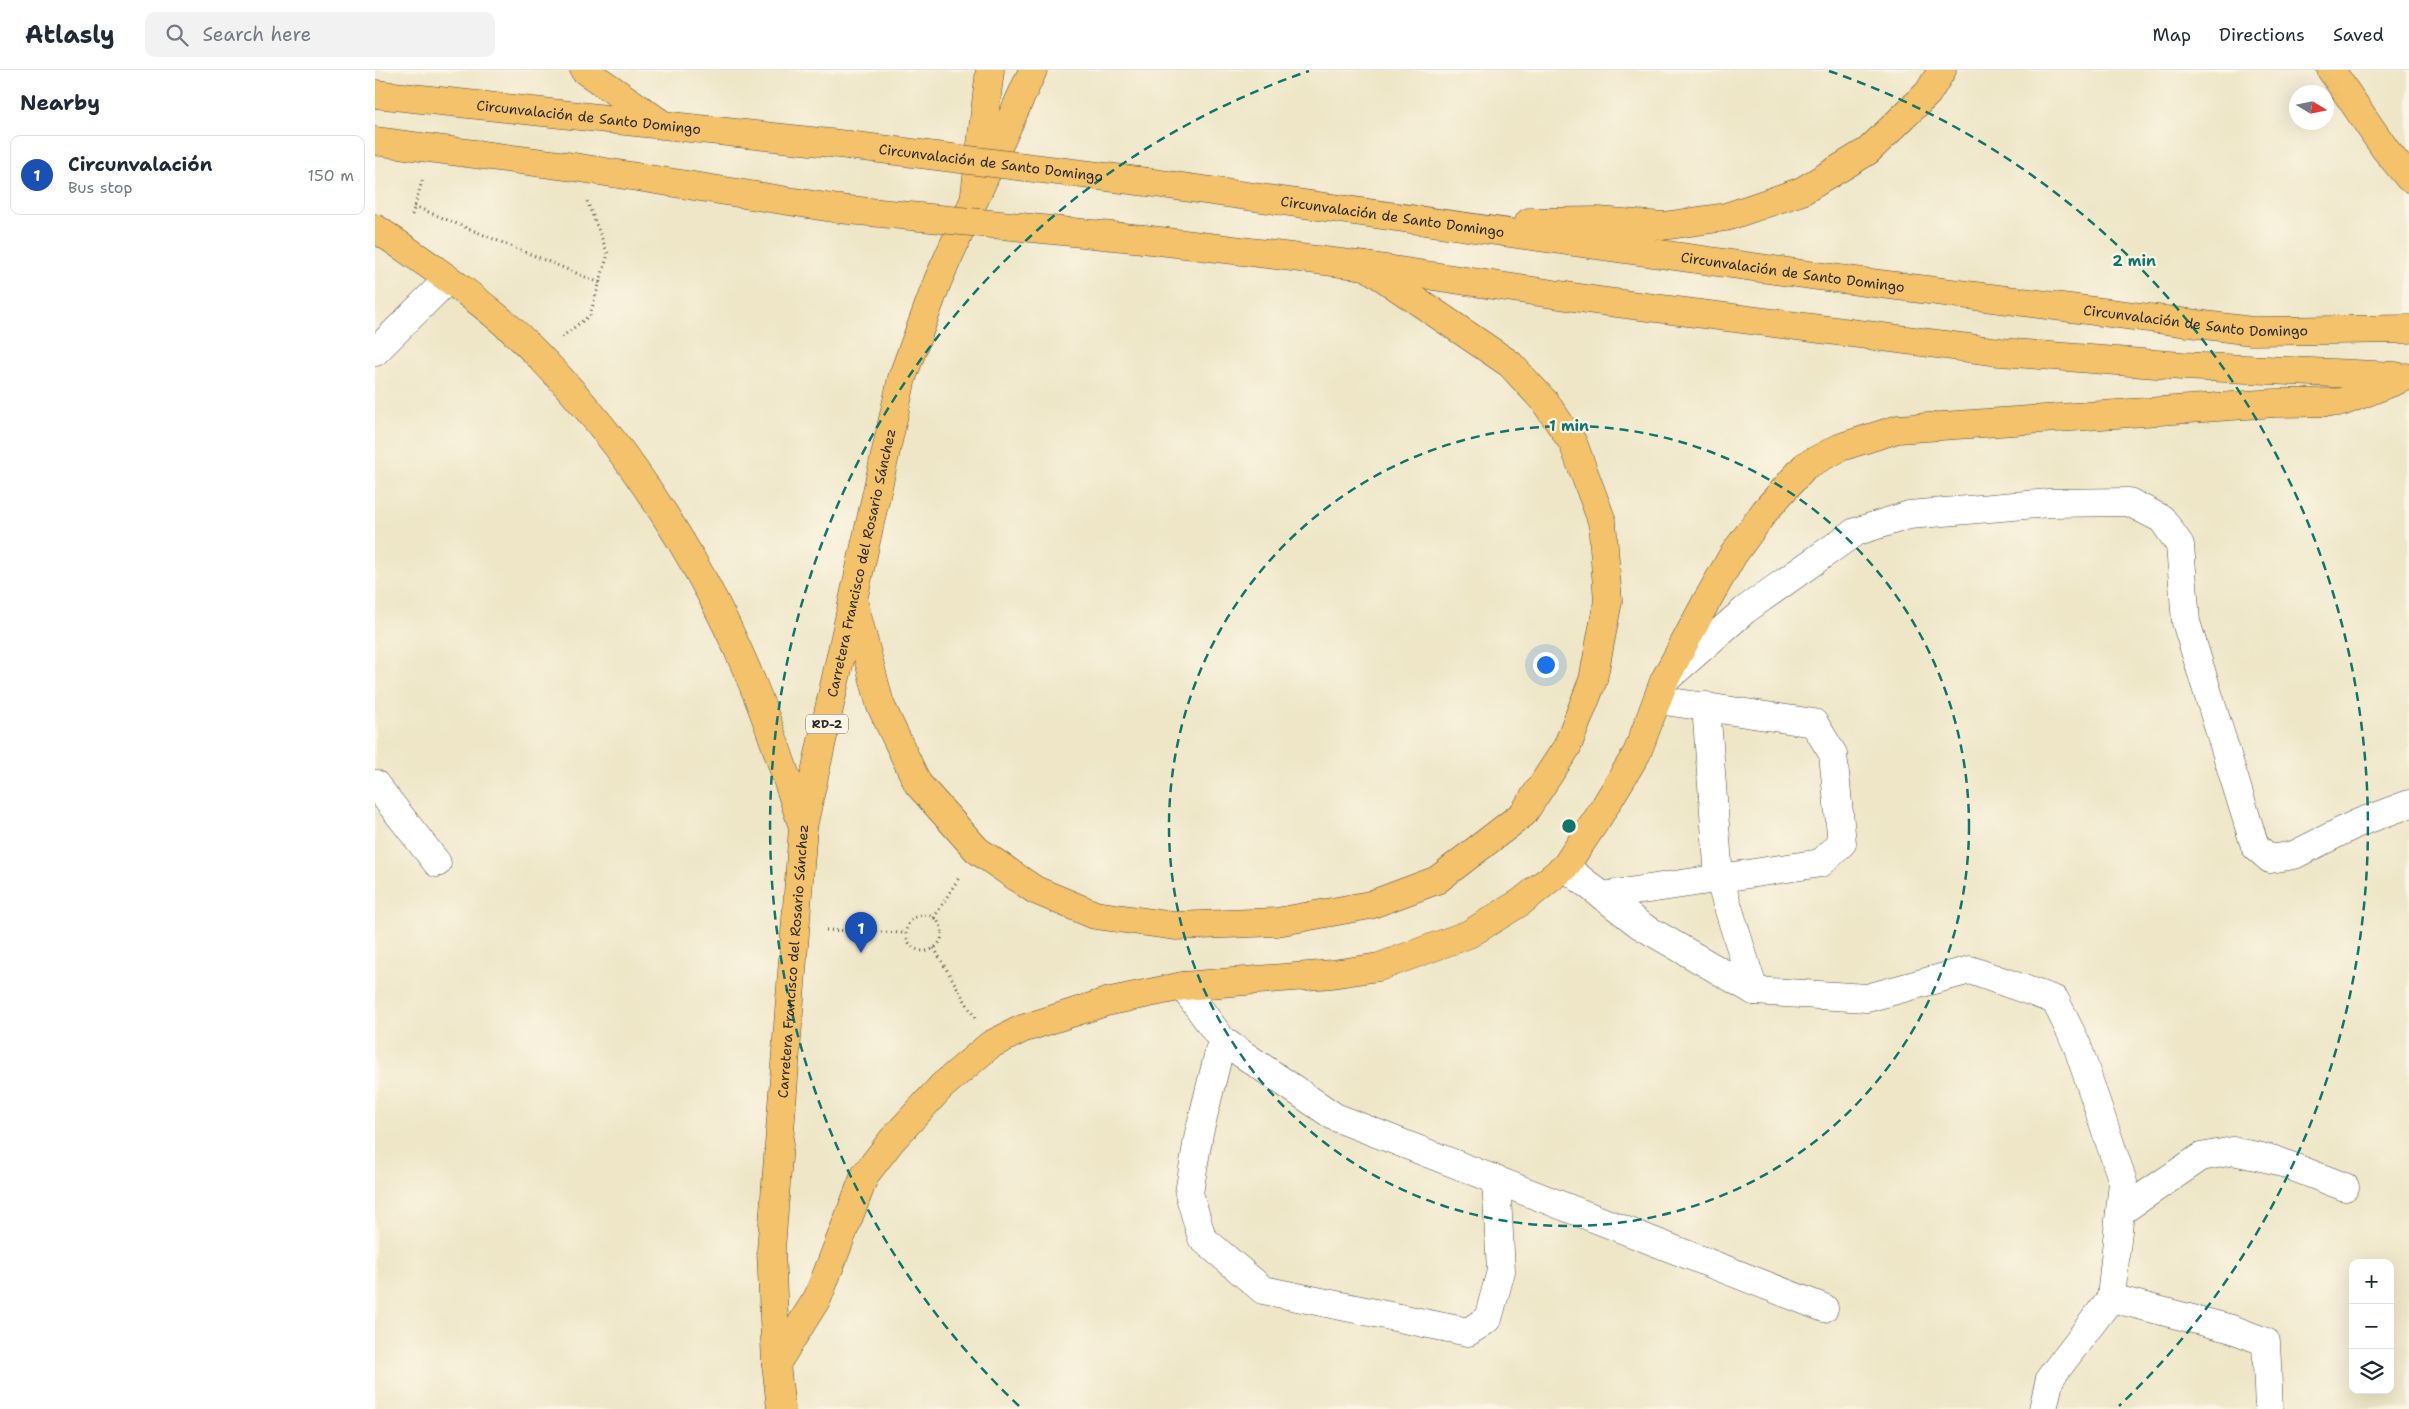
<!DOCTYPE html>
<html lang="en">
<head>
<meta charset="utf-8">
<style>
	:root { --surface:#fff; --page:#f2f2f3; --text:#1f2937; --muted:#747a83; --line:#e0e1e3; --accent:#1f6fb2 }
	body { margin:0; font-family:"Shantell Sans",sans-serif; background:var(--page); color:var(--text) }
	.controls { position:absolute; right:15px; bottom:15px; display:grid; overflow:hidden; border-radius:10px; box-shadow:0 5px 20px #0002 }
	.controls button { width:45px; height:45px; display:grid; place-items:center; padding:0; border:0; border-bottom:1px solid var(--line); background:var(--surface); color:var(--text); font:25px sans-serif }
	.compass { position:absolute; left:1914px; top:15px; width:45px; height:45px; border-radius:50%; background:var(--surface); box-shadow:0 5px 20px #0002; rotate:100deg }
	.you { position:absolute; left:1170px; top:594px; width:18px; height:18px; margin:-12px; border:4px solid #fff; border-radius:50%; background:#1a73e8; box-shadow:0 0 0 8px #1a73e833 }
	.badge { display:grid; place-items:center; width:32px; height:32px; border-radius:50%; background:var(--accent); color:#fff; font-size:16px; font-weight:700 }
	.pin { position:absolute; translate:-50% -41px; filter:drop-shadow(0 1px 2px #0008) }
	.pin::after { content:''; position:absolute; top:26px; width:18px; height:15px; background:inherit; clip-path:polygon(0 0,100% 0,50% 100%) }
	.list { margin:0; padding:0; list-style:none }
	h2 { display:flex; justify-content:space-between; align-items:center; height:65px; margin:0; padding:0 20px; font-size:21px }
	h2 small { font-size:16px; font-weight:400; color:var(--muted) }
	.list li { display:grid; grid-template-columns:32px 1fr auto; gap:15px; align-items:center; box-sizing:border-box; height:80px; margin:0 10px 10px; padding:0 10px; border:1px solid var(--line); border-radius:10px }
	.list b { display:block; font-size:19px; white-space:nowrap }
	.list p { margin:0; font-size:16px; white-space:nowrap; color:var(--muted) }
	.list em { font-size:16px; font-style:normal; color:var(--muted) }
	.icon { flex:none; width:28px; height:28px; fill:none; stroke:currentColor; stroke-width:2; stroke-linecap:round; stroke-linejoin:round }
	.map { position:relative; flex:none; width:2034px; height:1339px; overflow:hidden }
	header { display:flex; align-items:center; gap:30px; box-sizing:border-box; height:70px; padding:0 25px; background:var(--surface); border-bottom:1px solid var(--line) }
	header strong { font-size:24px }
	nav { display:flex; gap:28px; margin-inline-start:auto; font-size:18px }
	.search { width:350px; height:45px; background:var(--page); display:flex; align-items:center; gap:12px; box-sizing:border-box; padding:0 18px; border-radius:10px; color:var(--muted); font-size:19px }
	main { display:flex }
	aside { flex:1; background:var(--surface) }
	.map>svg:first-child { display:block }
</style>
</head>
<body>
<header>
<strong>Atlasly</strong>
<div class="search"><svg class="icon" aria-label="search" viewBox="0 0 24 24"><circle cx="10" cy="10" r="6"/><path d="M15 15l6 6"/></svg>Search here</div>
<nav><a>Map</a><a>Directions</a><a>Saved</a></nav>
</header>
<main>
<aside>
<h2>Nearby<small></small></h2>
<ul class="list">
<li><span class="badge" style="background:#1a4fb4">1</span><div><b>Circunvalación</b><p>Bus stop</p></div><em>150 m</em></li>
</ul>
</aside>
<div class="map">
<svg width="2034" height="1339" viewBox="0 0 2034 1339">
	<rect width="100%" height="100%" fill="#fcf5e5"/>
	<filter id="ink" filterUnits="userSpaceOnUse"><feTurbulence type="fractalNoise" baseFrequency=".02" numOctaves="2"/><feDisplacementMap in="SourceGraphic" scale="10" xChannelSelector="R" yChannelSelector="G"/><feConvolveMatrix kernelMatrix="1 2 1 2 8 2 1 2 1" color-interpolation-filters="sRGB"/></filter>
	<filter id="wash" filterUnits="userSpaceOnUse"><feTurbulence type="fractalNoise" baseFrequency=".0096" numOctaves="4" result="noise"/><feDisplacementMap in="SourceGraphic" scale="20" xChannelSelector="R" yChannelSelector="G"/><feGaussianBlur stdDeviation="1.12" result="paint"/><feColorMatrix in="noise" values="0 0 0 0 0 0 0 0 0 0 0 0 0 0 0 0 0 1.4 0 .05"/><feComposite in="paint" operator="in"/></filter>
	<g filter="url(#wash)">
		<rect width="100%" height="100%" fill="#eee6c7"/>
	</g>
	<g filter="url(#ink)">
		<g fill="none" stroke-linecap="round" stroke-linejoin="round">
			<g stroke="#484742" stroke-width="29">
				<g id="minor">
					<path d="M0,282L73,209"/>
					<path d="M1290,610L1370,540L1480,462L1534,445L1674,433L1754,432L1787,449L1805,475L1811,552L1880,776L1895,789L1919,785L1983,753L2034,734"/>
					<path d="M1331,636L1344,808L1379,921"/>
					<path d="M0,714L62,793"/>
					<path d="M1190,797L1265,855L1379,921L1492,928L1595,900L1680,930L1702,975L1748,1112L1736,1228"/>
					<path d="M1227,826L1446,793L1467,773L1458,684L1439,653L1283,630"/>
					<path d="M808,916L847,970L960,1047L1449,1238"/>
					<path d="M847,970L824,1063L814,1123L827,1168L888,1220L1093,1262L1113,1249L1126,1201L1121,1109"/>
					<path d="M1745,1142L1826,1087L1858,1081L1900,1090L1970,1117"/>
					<path d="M1668,1339L1675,1308L1736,1228L1857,1259L1891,1272L1894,1339"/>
				</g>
			</g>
			<g stroke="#484742" stroke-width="29">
				<g id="major">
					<path id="s1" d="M406,1339L401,1294L396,1180L428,757L527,308L563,210L658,0"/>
				</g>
			</g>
			<g stroke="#484742" stroke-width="29">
				<g id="highway">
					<path d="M209,0L287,54"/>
					<path d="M1956,0L2010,79L2034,108"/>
					<path id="s2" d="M0,24L473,75"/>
					<path d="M0,71L199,97L464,139"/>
					<path id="s3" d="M772,112L1442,206L1877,261L2034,259"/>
					<path d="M600,124L615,0"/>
					<path d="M1154,152L1223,151L1288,156L1351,147L1427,121L1493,81L1553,23L1567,0"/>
					<path d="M0,158C57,197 116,236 164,286C256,379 334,503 382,625C399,668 413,713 428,757"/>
					<path d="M768,169L991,196L1225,231L1625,282L1807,296L2021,306"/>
					<path d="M479,533L505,634L543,714L602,780L660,820L720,845L800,856L902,852L995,835L1062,810L1148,744L1192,677L1218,610L1233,531L1227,451L1198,373L1170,332L1135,294L991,196"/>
					<path d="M401,1294L443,1227L490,1105L517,1070L567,1016L615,975L647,959L731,932L808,916L957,904L1004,897L1094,864L1146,832L1190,797L1224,746L1262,683L1289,611L1330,534L1358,485L1390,441L1430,396L1466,377L1523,359L1900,333L1967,332L2031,307"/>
				</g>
			</g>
			<g stroke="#484742" stroke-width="3" stroke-dasharray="1 4" stroke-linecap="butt">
				<path d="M39,136L225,213"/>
				<path d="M37,145L48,108"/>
				<path d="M187,267L215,245L233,184L212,131"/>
				<circle cx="549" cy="863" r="18"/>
				<path d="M559,848L585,806"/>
				<path d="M451,860L530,863"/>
				<path d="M559,878L600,948"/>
			</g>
			<use href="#minor" stroke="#fff" stroke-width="28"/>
			<use href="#major" stroke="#f3c26a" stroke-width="28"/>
			<use href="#highway" stroke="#f3c26a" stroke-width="28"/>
			<g stroke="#484742" stroke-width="29" stroke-linecap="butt">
				<g id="highway-bridge">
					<path id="s4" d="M473,75L772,112"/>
					<path d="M464,139L768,169"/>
				</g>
			</g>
			<use href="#highway-bridge" stroke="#f3c26a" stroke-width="28"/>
		</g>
	</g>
	<g fill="none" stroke="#0f766e" stroke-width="2.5" stroke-dasharray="9 6">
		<circle cx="1194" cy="756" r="400"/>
		<path d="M644 1336A799 799 0 0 1 934 1M1454 1A799 799 0 0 1 1744 1336"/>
	</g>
	<g text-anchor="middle" stroke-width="4.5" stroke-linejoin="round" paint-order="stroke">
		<rect fill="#fcf5e5" stroke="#6a6863" stroke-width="1" x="431" y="644.5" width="42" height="19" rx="4"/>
		<g font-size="12" font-weight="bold" fill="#2b2b2b">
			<text x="452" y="658">RD-2</text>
		</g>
		<g font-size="14" fill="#2b2b2b" stroke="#fcf5e5">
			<text dy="5" stroke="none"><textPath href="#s2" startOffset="215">Circunvalación de Santo Domingo</textPath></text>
			<text dy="5" stroke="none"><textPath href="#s4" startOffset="144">Circunvalación de Santo Domingo</textPath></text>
			<text dy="5" stroke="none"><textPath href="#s3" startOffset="248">Circunvalación de Santo Domingo</textPath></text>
			<text dy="5" stroke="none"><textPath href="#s3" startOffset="652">Circunvalación de Santo Domingo</textPath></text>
			<text dy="5" stroke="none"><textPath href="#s3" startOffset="1058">Circunvalación de Santo Domingo</textPath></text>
			<text dy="5" stroke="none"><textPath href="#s1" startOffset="854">Carretera Francisco del Rosario Sánchez</textPath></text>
			<text dy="5" stroke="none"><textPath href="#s1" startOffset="449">Carretera Francisco del Rosario Sánchez</textPath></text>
		</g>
	</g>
	<circle cx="1194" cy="756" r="8" fill="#0f766e" stroke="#fcf5e5" stroke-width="2.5"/>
	<g font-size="15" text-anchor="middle" font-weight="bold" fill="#0f766e" stroke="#fcf5e5" stroke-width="4.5" stroke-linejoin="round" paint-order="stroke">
		<text x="1759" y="196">2 min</text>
		<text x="1194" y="361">1 min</text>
	</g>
</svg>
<div class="controls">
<button>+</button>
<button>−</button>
<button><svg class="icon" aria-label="layers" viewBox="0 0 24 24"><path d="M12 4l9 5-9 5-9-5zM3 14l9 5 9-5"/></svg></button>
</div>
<svg class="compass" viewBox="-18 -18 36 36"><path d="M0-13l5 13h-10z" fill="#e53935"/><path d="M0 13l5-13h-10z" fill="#747a83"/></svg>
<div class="you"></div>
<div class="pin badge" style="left:486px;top:883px;background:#1a4fb4">1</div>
</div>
</main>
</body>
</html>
